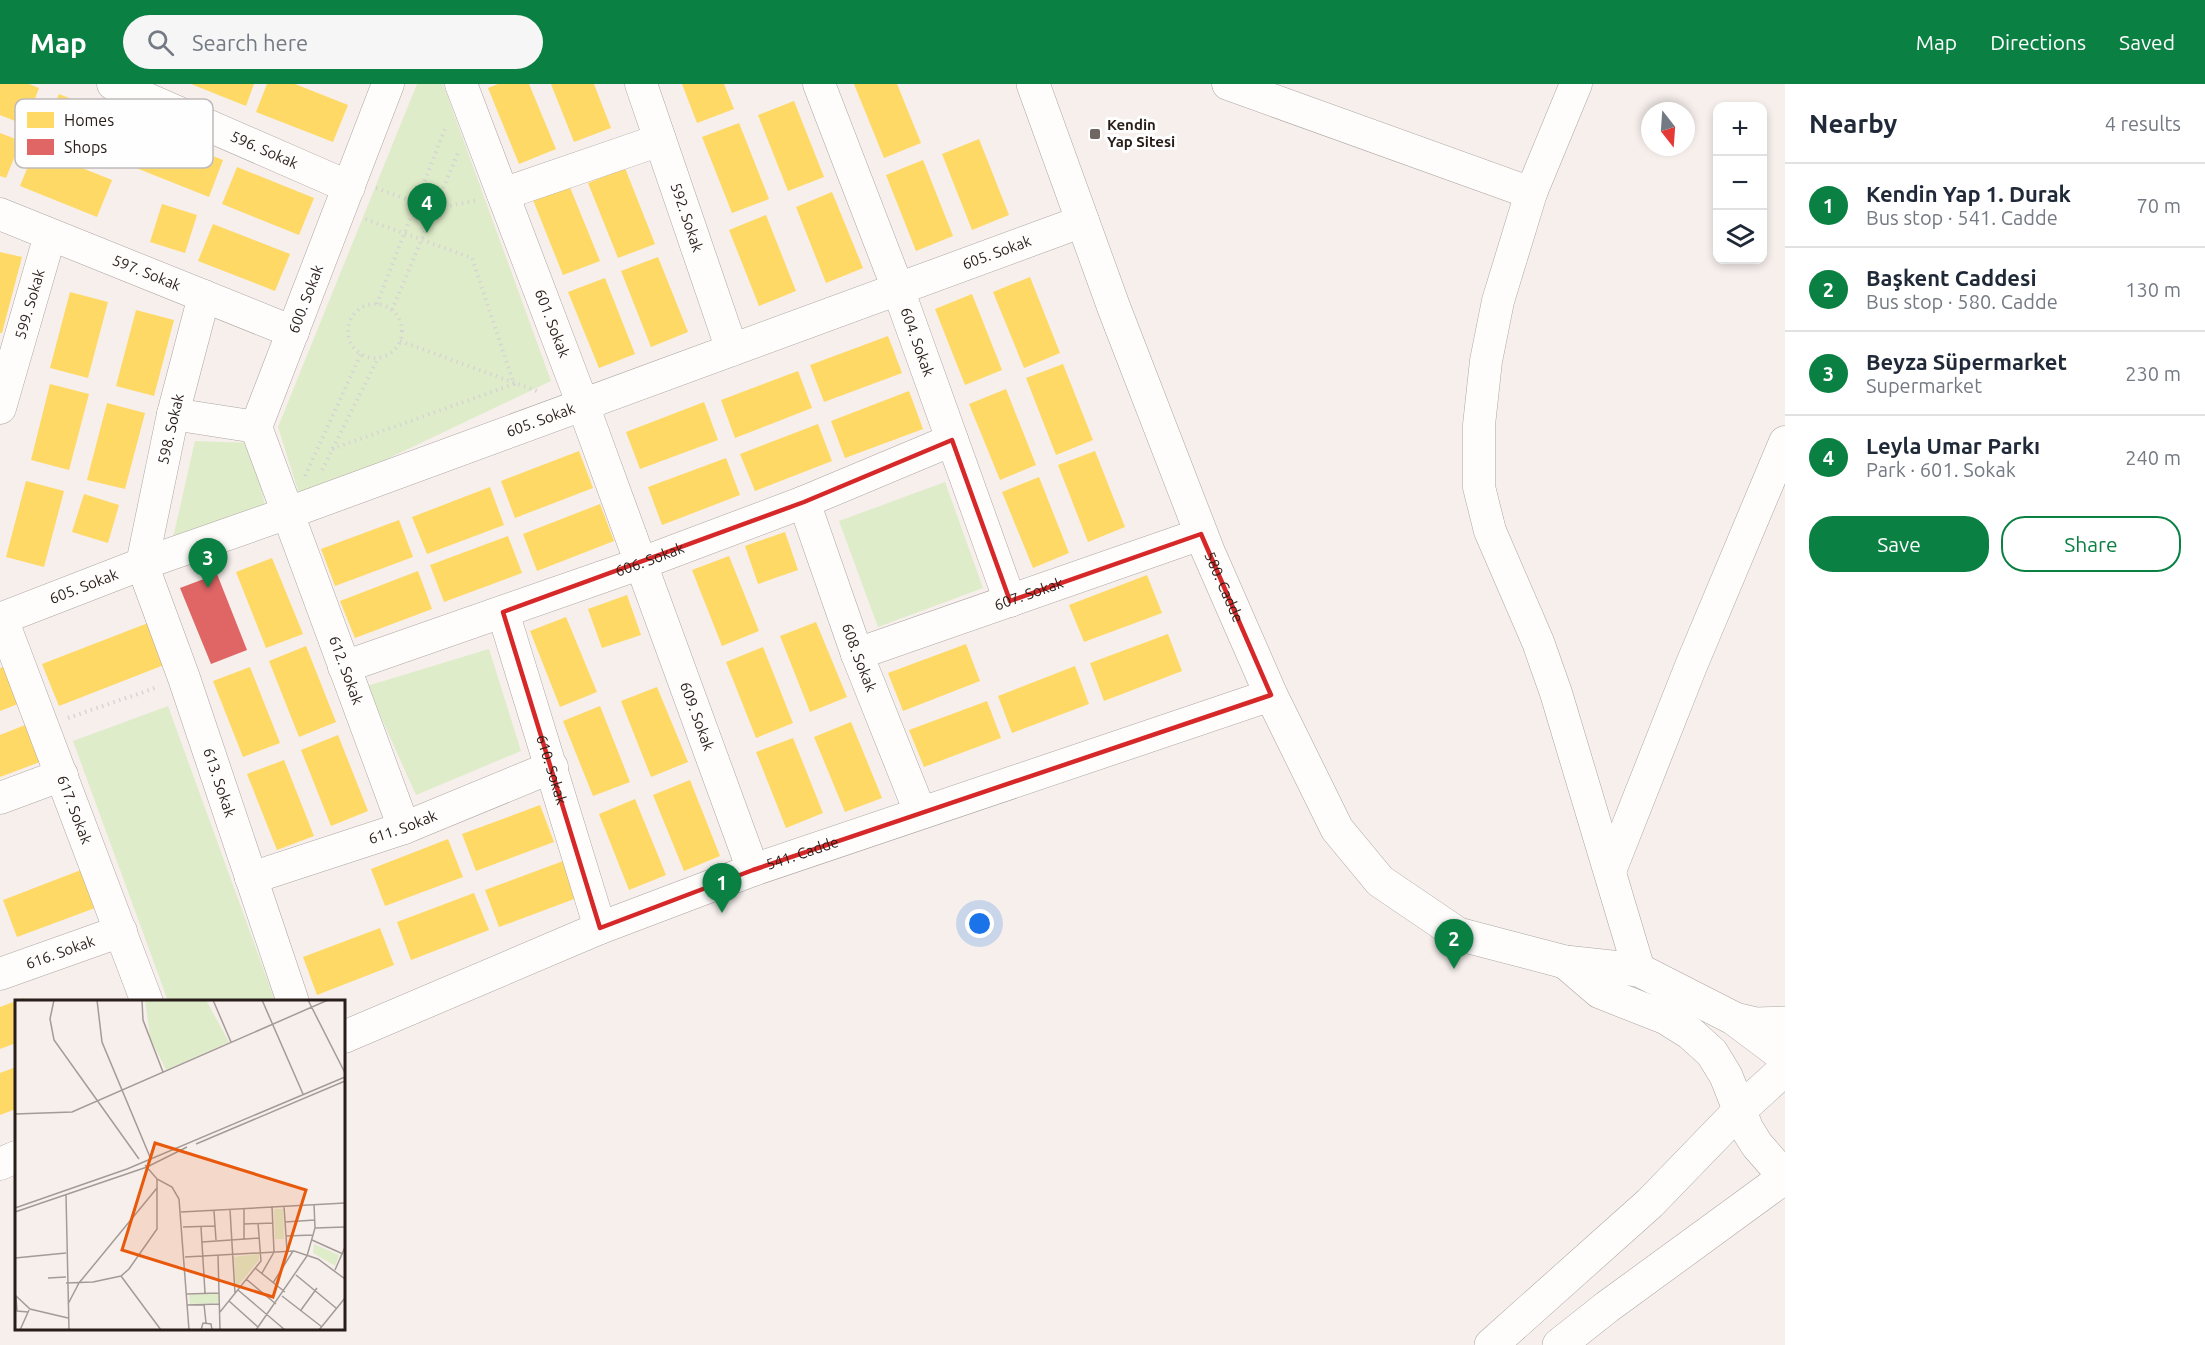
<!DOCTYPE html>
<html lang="en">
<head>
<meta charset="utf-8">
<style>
	:root { --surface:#fff; --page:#f6f6f7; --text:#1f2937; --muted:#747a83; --line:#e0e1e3; --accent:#0b8043 }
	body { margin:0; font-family:Ubuntu,sans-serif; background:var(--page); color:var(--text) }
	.controls { position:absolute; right:18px; top:18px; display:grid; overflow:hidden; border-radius:12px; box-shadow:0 3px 9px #0003 }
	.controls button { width:54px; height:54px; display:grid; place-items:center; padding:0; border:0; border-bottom:2px solid var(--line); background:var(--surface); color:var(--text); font:30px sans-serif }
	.compass { position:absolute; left:1641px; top:18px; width:54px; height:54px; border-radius:50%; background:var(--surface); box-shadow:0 3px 9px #0003; rotate:163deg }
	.you { position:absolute; left:980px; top:840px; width:21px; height:21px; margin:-15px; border:4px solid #fff; border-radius:50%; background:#1a73e8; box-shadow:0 0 0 9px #1a73e833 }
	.badge { display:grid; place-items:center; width:39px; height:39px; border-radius:50%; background:var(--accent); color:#fff; font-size:20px; font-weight:700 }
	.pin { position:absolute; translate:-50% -50px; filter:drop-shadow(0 2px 3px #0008) }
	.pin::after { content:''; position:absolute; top:32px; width:21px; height:18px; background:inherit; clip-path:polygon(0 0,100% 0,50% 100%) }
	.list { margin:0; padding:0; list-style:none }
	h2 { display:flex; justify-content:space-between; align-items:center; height:78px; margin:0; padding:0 24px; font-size:26px }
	h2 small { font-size:20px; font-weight:400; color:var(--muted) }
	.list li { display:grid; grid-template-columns:39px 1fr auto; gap:18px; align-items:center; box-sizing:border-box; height:84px; padding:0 24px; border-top:2px solid var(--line) }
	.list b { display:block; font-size:22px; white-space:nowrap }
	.list p { margin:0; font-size:20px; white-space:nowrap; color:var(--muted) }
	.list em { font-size:20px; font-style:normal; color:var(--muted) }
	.actions { display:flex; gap:12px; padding:18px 24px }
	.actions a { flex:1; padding:14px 0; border:2px solid var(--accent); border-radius:24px; text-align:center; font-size:21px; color:var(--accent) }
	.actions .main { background:var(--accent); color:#fff }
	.icon { flex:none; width:33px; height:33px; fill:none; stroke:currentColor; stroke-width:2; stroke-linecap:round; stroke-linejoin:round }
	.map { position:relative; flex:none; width:1785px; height:1261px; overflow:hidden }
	header { display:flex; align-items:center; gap:36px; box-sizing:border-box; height:84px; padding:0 30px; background:var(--accent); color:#fff }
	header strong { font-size:28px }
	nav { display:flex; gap:33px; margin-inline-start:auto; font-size:21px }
	.search { width:420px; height:54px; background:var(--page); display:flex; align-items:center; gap:15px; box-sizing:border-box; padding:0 21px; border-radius:33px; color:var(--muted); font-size:22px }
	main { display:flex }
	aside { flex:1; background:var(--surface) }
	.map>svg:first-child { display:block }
</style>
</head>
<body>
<header>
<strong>Map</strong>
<div class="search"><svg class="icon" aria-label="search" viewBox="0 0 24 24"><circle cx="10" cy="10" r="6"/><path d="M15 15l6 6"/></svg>Search here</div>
<nav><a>Map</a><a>Directions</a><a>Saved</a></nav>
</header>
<main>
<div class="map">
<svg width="1785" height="1261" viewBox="0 0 1785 1261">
	<rect width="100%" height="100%" fill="#f6efec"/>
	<g fill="#dfecc9">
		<path d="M417,0H443L551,297L301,416L278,343Z"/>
		<path d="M195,357L252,359L265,421L173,454Z"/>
		<path d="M945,398L983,504L878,543L839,437Z"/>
		<path d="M489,565L521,667L416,711L367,602Z"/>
		<path d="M168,622L275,917H168L73,657Z"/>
	</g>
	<g fill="#ffd966">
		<path d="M0,0H29L39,4L25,41L0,31Z"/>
		<path d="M191,0H254L246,22Z"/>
		<path d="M267,0H295L348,21L333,58L256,28Z"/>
		<path d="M498,0H529L556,65L519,80L488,4Z"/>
		<path d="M551,0H594L611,44L574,58Z"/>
		<path d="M682,0H724L734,25L697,39Z"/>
		<path d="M854,0H897L921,59L884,74Z"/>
		<path d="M59,10L136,41L121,78L44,47Z"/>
		<path d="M794,17L824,93L788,107L758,31Z"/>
		<path d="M739,39L769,115L732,129L702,53Z"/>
		<path d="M146,46L223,76L209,113L131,82Z"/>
		<path d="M0,49L21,57L6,94L0,92Z"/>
		<path d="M979,55L1009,131L972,146L942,70Z"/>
		<path d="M35,65L112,96L97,133L20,102Z"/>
		<path d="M923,76L953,152L916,167L886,91Z"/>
		<path d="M237,83L314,114L299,151L222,120Z"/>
		<path d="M625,84L655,160L618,174L588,99Z"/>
		<path d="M569,101L600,177L563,191L533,116Z"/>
		<path d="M832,108L863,184L826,199L796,123Z"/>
		<path d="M162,120L197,131L185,169L150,158Z"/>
		<path d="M766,131L796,207L759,222L729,146Z"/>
		<path d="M213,140L290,170L275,207L198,177Z"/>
		<path d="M0,168L22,173L2,249H0Z"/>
		<path d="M658,173L688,248L651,263L621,187Z"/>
		<path d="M1030,193L1060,269L1024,284L993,208Z"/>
		<path d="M605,194L635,270L599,284L568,208Z"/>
		<path d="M70,208L108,218L88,294L50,284Z"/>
		<path d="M972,210L1002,286L965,301L935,225Z"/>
		<path d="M136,226L174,236L154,312L116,302Z"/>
		<path d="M888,252L902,289L824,318L810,281Z"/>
		<path d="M1063,280L1093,356L1056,371L1026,294Z"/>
		<path d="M798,287L812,324L735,354L721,316Z"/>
		<path d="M50,300L89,310L69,386L31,376Z"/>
		<path d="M1006,305L1036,381L1000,396L969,320Z"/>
		<path d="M909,307L923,345L845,374L831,337Z"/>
		<path d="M704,318L718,356L640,385L626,348Z"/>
		<path d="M107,319L145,329L125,405L87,396Z"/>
		<path d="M818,340L832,377L755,407L740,370Z"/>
		<path d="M579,367L593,404L515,434L501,397Z"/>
		<path d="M1095,367L1125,443L1088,458L1058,381Z"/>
		<path d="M726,374L740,411L662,441L648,403Z"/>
		<path d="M1039,393L1069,469L1033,484L1002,408Z"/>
		<path d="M26,397L64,407L44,483L6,473Z"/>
		<path d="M490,403L504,441L427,470L412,433Z"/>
		<path d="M84,410L119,421L108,459L72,448Z"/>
		<path d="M600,420L614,457L537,487L523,450Z"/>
		<path d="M399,436L413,473L335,502L321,465Z"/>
		<path d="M785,448L798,486L758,500L745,462Z"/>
		<path d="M508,452L522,489L444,518L430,481Z"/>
		<path d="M729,472L759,547L722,562L692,486Z"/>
		<path d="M272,474L303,550L266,564L236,488Z"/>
		<path d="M418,487L432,525L355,554L340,517Z"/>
		<path d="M1147,491L1162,529L1084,558L1069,521Z"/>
		<path d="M627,511L641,551L602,564L588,525Z"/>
		<path d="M566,533L597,608L560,623L530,547Z"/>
		<path d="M816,538L847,613L810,628L780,552Z"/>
		<path d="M148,539L164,581L59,622L42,580Z"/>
		<path d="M1168,550L1182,587L1104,617L1090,579Z"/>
		<path d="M966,560L980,597L903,627L888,589Z"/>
		<path d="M306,562L336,638L299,653L269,577Z"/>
		<path d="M763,563L793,639L756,654L726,578Z"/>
		<path d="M1075,582L1089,620L1012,649L998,612Z"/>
		<path d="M4,583L18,620L0,627V584Z"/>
		<path d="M250,583L280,659L243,673L213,597Z"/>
		<path d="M657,603L688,678L651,693L621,617Z"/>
		<path d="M987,617L1001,654L924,683L909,646Z"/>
		<path d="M600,622L630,698L593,712L563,637Z"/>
		<path d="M851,638L882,714L845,728L814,653Z"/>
		<path d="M25,641L40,678L0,693V651Z"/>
		<path d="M338,651L368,727L331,742L301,666Z"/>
		<path d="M793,654L823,729L786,744L756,668Z"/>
		<path d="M284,676L314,752L277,766L247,690Z"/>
		<path d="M690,696L720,772L684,787L653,711Z"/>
		<path d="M635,715L666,791L629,806L599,730Z"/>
		<path d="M540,721L554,758L476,787L462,750Z"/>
		<path d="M448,755L463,793L385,822L371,785Z"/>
		<path d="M563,777L577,814L499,843L485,806Z"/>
		<path d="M81,786L95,824L17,853L3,816Z"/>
		<path d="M474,809L489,846L411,876L397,838Z"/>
		<path d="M380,844L394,881L317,911L303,873Z"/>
		<path d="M24,914L26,918H16V959L0,965V923Z"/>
		<path d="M16,983V1025L0,1031V989Z"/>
	</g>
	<path fill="#e06666" d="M217,490L247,566L211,580L180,504Z"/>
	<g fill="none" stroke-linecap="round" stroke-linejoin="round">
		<g stroke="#ada5a1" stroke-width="33">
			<g id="minor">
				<path id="s1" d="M113,0L349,103"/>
				<path id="s2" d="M388,0L256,343L404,744"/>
				<path id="s3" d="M461,0L583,321L753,786"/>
				<path id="s4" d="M641,0L732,266"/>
				<path id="s5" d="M819,0L898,205L1010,517"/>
				<path d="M1228,0L1531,109"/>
				<path d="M1576,0L1531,109L1498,217L1486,277L1479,341V403L1490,447L1538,558L1556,609L1639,886"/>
				<path d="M503,110L660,56"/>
				<path id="s6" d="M0,130L293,248"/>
				<path id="s7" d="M204,212L173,330L142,480L184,594L293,918"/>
				<path id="s8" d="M0,324L50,151"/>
				<path d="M173,330L256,343"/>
				<path id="s9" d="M804,418L857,570L920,728"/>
				<path id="s10" d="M503,528L600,844"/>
				<path id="s11" d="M0,535L142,480L288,429L1083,137"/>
				<path id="s12" d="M2,535L147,918"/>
				<path id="s13" d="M857,570L1201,450"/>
				<path id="s14" d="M344,583L642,479L804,418L952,356"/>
				<path d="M0,714L62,691"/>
				<path d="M1610,787L1691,582L1785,358"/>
				<path id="s15" d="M251,794L404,744L552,683"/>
				<path id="s16" d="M0,890L121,847"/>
				<path id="s17" d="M344,953L600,844L753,786L1271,611"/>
				<path d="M0,1080L16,1073"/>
			</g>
		</g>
		<g stroke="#ada5a1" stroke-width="34">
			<g id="major">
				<path id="s18" d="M1033,0L1114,224L1208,467L1271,611L1337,745L1380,797L1458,850L1565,878L1639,886L1733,934L1785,973"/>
				<path d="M1565,878L1600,908L1666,934L1690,949L1712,969L1726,992L1747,1045L1757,1061L1785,1093"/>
				<path d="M1735,935L1756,940L1785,939"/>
				<path d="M1491,1261L1650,1119L1740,1026L1785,985"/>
				<path d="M1559,1261L1607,1223L1785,1093"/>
			</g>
		</g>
		<g stroke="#d7d5d3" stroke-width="4" stroke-dasharray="1.5 4.5" stroke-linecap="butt">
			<path d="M376,104L434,125L478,116"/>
			<path d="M377,220L446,42"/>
			<circle cx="375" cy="247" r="27"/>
			<path d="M392,226L458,69"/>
			<path d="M400,257L537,307"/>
			<path d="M332,365L514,300L472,174L365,135"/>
			<path d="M322,386L378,274"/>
			<path d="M305,392L361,270"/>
			<path d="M68,634L158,603"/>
		</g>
		<use href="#minor" stroke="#fefdfc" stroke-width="32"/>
		<use href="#major" stroke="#fefdfc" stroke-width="33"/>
	</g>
	<path fill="none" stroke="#d62828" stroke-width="4.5" stroke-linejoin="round" d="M952,356L1010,517L1201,450L1271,611L753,786L600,844L503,528L804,418Z"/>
	<rect fill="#706662" stroke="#fefefe" stroke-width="2" x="1089" y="44" width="12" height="12" rx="3"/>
	<g text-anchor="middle" stroke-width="6" stroke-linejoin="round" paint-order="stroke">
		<g font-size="15" font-weight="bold" fill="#281d18" stroke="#fefefe" text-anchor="start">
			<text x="1107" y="46">Kendin<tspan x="1107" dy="17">Yap Sitesi</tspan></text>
		</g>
		<g font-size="15" fill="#281d18" stroke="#fefefe">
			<text dy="5" stroke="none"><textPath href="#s1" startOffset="165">596. Sokak</textPath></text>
			<text dy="5" stroke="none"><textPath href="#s4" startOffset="141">592. Sokak</textPath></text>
			<text dy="5" stroke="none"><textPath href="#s11" startOffset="1062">605. Sokak</textPath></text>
			<text dy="5" stroke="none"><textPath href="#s6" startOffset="158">597. Sokak</textPath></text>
			<text transform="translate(306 215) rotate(-69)" y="5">600. Sokak</text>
			<text dy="5" stroke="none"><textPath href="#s8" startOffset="108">599. Sokak</textPath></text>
			<text dy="5" stroke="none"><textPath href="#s3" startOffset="256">601. Sokak</textPath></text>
			<text dy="5" stroke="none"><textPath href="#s5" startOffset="276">604. Sokak</textPath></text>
			<text dy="5" stroke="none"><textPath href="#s11" startOffset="576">605. Sokak</textPath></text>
			<text transform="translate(171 345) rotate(-77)" y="5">598. Sokak</text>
			<text dy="5" stroke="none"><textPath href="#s14" startOffset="324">606. Sokak</textPath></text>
			<text dy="5" stroke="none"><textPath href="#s11" startOffset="90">605. Sokak</textPath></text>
			<text dy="5" stroke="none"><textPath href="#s18" startOffset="538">580. Cadde</textPath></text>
			<text dy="5" stroke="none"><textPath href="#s13" startOffset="182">607. Sokak</textPath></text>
			<text dy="5" stroke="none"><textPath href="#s9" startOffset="165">608. Sokak</textPath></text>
			<text dy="5" stroke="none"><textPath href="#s2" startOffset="627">612. Sokak</textPath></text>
			<text dy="5" stroke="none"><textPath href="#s3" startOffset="675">609. Sokak</textPath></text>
			<text dy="5" stroke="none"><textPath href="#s10" startOffset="165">610. Sokak</textPath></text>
			<text dy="5" stroke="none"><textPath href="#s7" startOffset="507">613. Sokak</textPath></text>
			<text dy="5" stroke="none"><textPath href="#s12" startOffset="204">617. Sokak</textPath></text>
			<text dy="5" stroke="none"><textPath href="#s15" startOffset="160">611. Sokak</textPath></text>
			<text dy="5" stroke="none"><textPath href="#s17" startOffset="494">541. Cadde</textPath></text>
			<text dy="5" stroke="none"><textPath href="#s16" startOffset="64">616. Sokak</textPath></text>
		</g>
	</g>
	<g transform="translate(15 916)">
		<rect width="330" height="330" fill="#f6efec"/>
		<path d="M130,0H191L214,42L151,70L135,37ZM259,209H268L269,239H260ZM299,244L324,255L320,266L298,253ZM244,254V260L221,288L219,257ZM204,293V303L175,304L174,295Z" fill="#dfecc9"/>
		<path fill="none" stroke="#a49b97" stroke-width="1.5" d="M39,0L35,19L39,40L124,159M82,0L87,42L135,157M127,0L128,20L148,72M198,0L216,42M247,0L288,94M293,0L330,73M0,114L57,112L313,0M181,144L330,81M130,165L142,179L157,187L164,199L174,330M51,195L54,330M269,206L272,251M0,208L112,169L330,77M229,209V239M215,210L220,293M199,211L201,240M0,212L132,167L172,147M166,212L330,203M270,222L300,220M229,224L258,223M168,227L200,226M186,227L190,293M300,228L330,227M271,236L298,235M297,240L328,254M187,242L244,238M203,255L205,330M170,257L279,251L303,259L330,279M0,258L51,253M240,268L270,292M320,270L330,247M247,273L259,252L257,206M281,275L321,308M106,276L146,330M33,278L51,277M231,279L261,304M51,283L78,282L106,276L114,269L142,229V179M258,283L278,251M223,290L270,330M172,294L204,293M0,295L15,309L53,318M267,296L307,327M1,297L2,311L13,312M214,301L243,327M53,304L64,283L142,188M189,304L191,323M172,305L205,304M286,310L302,288M205,312L246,261L243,223M5,330L14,310M186,330L188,323L196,324L197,330M241,330L292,256L300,228L299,204M304,330L330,298"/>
		<path fill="#e8590c" fill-opacity="0.15" stroke="#e8590c" stroke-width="3" d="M140,143L291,190L258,297L107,250Z"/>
		<rect width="330" height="330" fill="none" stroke="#281d18" stroke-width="3"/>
	</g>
	<rect x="15" y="15" width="198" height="69" rx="9" fill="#fefefe" stroke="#bebab9" stroke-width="1.5"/>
	<rect x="27" y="28" width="27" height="16" fill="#ffd966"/>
	<rect x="27" y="55" width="27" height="16" fill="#e06666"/>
	<g font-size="16" fill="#281d18">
		<text x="64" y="42">Homes</text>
		<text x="64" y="69">Shops</text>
	</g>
</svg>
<div class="controls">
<button>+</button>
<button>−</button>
<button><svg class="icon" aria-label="layers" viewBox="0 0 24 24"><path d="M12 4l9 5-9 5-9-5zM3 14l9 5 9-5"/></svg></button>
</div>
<svg class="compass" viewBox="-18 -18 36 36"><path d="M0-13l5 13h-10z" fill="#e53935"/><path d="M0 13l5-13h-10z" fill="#747a83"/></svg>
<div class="you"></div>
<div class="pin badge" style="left:722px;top:829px">1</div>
<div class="pin badge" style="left:1454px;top:885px">2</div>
<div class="pin badge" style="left:208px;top:504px">3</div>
<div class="pin badge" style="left:427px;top:149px">4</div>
</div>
<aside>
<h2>Nearby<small>4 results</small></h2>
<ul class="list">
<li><span class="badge">1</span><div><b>Kendin Yap 1. Durak</b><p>Bus stop · 541. Cadde</p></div><em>70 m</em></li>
<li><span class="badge">2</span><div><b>Başkent Caddesi</b><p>Bus stop · 580. Cadde</p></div><em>130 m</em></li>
<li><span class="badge">3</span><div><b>Beyza Süpermarket</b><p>Supermarket</p></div><em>230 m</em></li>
<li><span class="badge">4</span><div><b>Leyla Umar Parkı</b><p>Park · 601. Sokak</p></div><em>240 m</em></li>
</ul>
<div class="actions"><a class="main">Save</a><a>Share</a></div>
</aside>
</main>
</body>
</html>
